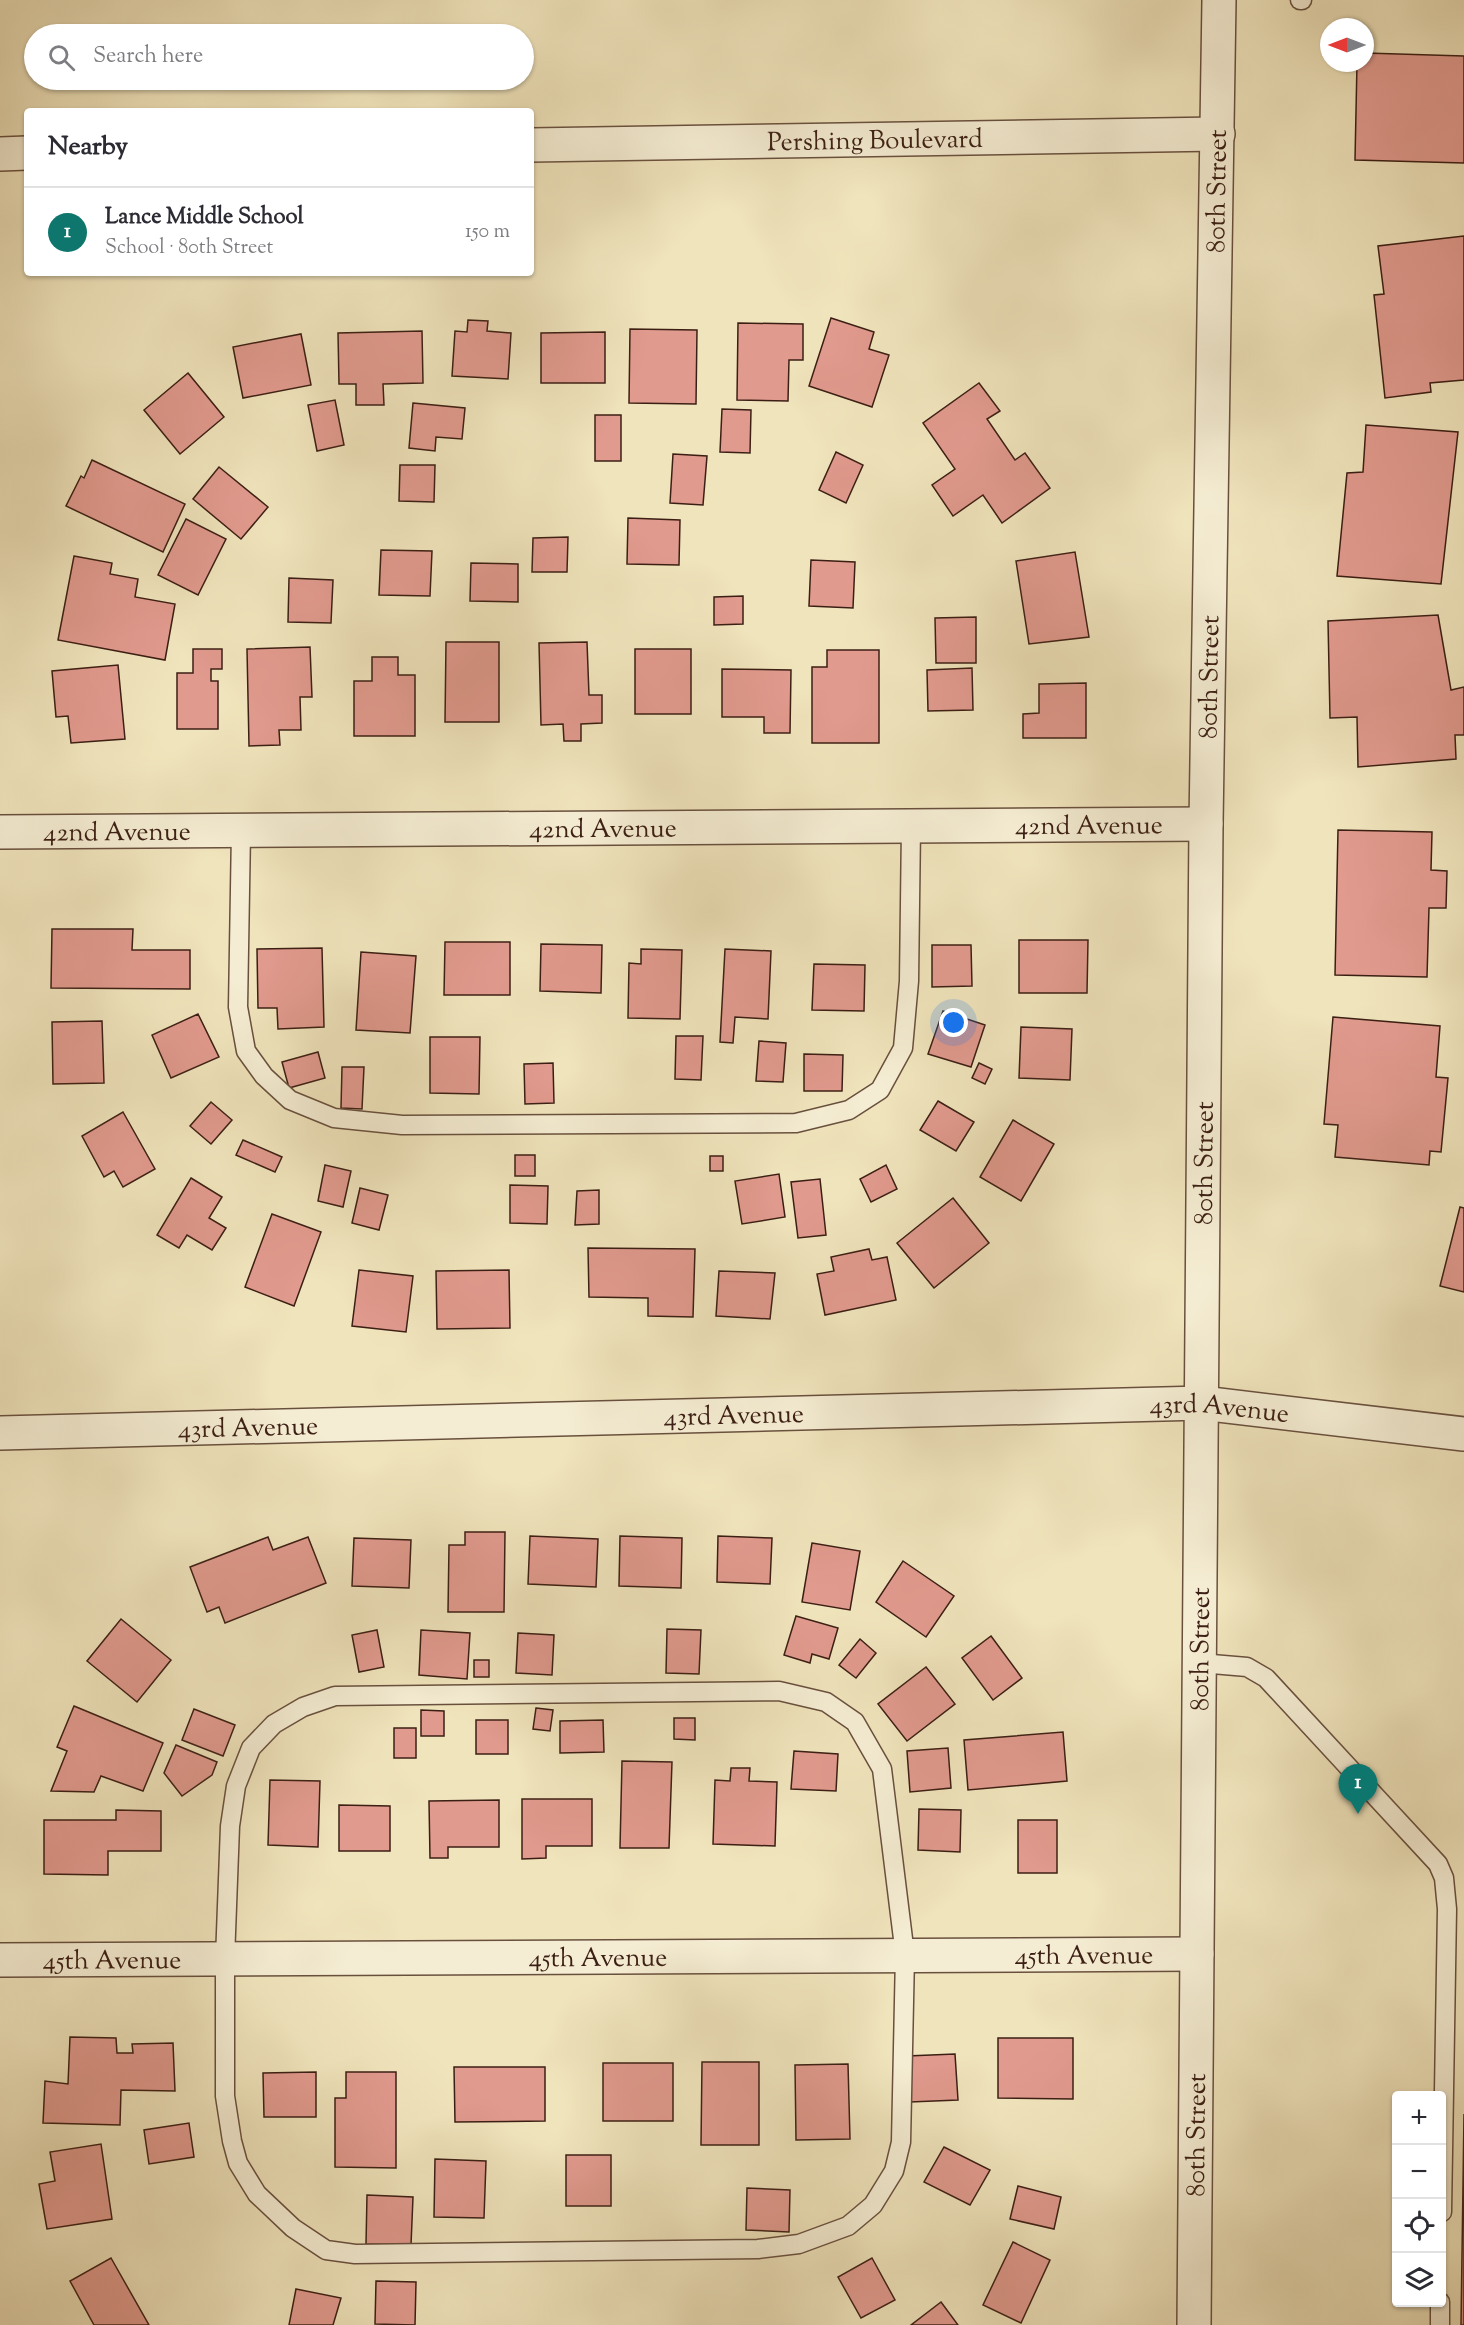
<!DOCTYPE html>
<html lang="en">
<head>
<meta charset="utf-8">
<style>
	:root { --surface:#fff; --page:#f2f2f3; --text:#2b2b33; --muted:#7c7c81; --line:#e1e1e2; --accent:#0f766e }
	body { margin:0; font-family:"Sorts Mill Goudy",serif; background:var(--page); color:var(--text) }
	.controls { position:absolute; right:18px; bottom:18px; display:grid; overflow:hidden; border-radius:6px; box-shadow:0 2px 4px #0004 }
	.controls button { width:54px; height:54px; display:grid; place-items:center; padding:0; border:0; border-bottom:2px solid var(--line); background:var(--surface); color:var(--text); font:30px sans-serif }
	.compass { position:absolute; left:1320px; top:18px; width:54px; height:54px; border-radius:50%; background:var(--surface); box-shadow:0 2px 4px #0004; rotate:270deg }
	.you { position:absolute; left:954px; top:1023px; width:21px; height:21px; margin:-15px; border:4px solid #fff; border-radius:50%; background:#1a73e8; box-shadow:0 0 0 9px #1a73e833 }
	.badge { display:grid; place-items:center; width:39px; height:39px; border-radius:50%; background:var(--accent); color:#fff; font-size:20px; font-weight:700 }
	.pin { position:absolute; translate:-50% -50px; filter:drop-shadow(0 2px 3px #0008) }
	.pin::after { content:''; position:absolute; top:32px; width:21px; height:18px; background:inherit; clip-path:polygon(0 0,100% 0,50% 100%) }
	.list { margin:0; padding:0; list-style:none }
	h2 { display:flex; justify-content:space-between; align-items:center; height:78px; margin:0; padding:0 24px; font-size:26px }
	h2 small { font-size:20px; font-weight:400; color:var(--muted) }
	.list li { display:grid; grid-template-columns:39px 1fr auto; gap:18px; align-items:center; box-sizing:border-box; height:90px; padding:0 24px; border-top:2px solid var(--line) }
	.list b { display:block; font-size:22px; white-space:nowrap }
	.list p { margin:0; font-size:20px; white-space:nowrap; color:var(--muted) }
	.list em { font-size:20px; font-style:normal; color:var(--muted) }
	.icon { flex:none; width:33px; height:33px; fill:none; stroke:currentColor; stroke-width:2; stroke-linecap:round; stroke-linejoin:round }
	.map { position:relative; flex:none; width:1464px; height:2325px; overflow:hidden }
	.search { position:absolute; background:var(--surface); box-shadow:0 2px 4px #0004; left:24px; top:24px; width:510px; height:66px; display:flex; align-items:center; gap:15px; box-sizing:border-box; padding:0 21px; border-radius:33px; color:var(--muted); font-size:22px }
	.panel { position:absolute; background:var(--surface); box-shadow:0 2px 4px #0004; left:24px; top:108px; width:510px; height:168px; border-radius:6px }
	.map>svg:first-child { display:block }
</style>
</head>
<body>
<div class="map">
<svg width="1464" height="2325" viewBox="0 0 1464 2325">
	<rect width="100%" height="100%" fill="#f0e4bc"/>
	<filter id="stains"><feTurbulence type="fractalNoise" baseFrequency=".00333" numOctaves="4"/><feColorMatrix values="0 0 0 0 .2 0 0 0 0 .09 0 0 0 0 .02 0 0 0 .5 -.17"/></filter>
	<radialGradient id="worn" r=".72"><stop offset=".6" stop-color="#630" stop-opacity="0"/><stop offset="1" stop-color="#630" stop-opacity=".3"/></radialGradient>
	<g fill="#e19a8e" stroke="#3c1f14" stroke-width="1.5">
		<path d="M1365,53L1464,56V163L1355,160L1357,63H1365Z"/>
		<path d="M1464,236V380L1430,383L1431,392L1385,398L1374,295L1384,294L1378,246Z"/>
		<path d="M831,318L874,332L869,349L889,355L872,407L809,386Z"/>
		<path d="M468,320L488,321L487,331L511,333L508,379L452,376L455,331L467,332Z"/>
		<path d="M738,323L803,324V360H789L788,401L737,400Z"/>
		<path d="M630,329L697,330L696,404L629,403Z"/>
		<path d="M422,331L423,383L383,384L384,405H356V384H339L338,333Z"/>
		<path d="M605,332V383H541V333Z"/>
		<path d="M301,334L311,385L243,398L233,347Z"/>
		<path d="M188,373L224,417L180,454L144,410Z"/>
		<path d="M979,383L1000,411L987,419L1015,460L1025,453L1050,488L1002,523L983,495L953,516L932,485L955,469L923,423Z"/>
		<path d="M335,400L344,445L317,451L308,405Z"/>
		<path d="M413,403L465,408L462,439L436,437L435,451L409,448Z"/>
		<path d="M722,409L751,410L750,453L720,452Z"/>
		<rect x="595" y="415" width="26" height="46"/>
		<path d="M1366,425L1458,432L1441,584L1337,576L1347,473L1363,472Z"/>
		<path d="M836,452L863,465L846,503L819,490Z"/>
		<path d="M673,454L707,456L703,505L670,503Z"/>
		<path d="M92,460L185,504L163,552L66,506L81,476L84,478Z"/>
		<path d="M400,465H435L434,502L399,501Z"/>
		<path d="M219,467L268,507L241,539L193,499Z"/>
		<path d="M628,518L680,520L679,565L627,564Z"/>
		<path d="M186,519L226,539L198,595L158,575Z"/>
		<path d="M568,537L567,572H532L533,538Z"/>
		<path d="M381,550L432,551L430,596L379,595Z"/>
		<path d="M1075,552L1089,637L1029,644L1016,561Z"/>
		<path d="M74,556L112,563L110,574L138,579L135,597L175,604L165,660L58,640Z"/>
		<path d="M811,560L855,562L853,608L809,606Z"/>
		<path d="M471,563L518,564V602L470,601Z"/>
		<path d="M289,578L333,580L331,623L288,622Z"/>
		<path d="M743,596V624L714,625V597Z"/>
		<path d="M1438,615L1451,690L1464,687V735H1455L1456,759L1358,767L1357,717L1330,718L1328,621Z"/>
		<path d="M976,617V663H936L935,618Z"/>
		<path d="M446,642H499V722H445Z"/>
		<path d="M587,642L589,695H602V723L581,724V741H564L563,724L541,725L539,643Z"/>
		<path d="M310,647L312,697H300L301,730H279L280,745L249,746L247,649Z"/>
		<path d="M193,649H222V669H211V681H218V729H177V673H193Z"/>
		<rect x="635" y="649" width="56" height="65"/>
		<path d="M827,650H879V743H812V667H827Z"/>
		<path d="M372,657H398V675H415V736H354V681H372Z"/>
		<path d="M118,665L125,739L71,743L68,716L56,717L52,671Z"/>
		<path d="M972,668L973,710L928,711L927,670Z"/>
		<path d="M722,669L791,670L790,733H764V717H722Z"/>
		<path d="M1086,683V738H1023V714L1039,713V684Z"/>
		<path d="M1338,830L1432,832L1431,870L1447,871L1446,908H1429L1427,977L1335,975Z"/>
		<path d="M52,929H133L132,950H190V989L51,988Z"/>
		<path d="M1019,940H1088L1087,993H1019Z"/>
		<path d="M445,942H510V995H444Z"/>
		<path d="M541,944L602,945L601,993L540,991Z"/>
		<path d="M932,945H971L972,986L932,987Z"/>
		<path d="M322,948L324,1027L278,1029L277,1008H258L257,949Z"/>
		<path d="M641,949L682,950L680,1019L628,1018L629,963L641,964Z"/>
		<path d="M725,949L771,951L768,1019L735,1017L733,1043L720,1042Z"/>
		<path d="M361,952L416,956L410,1033L356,1030Z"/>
		<path d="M814,964L865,965L864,1011L812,1010Z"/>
		<path d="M943,1011L985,1025L971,1067L928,1054Z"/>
		<path d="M198,1014L219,1057L171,1078L152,1035Z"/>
		<path d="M1333,1017L1440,1026L1436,1077L1448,1078L1441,1152L1430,1151L1429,1165L1335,1157L1338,1125L1324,1124Z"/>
		<path d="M102,1021L104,1083L53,1084L52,1022Z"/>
		<path d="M1021,1027L1072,1029L1070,1080L1019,1078Z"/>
		<path d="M676,1036H703L701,1080L675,1079Z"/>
		<path d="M430,1037H480L479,1094L430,1093Z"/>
		<path d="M759,1041L786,1043L783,1082L756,1081Z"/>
		<path d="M318,1052L325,1078L289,1088L282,1062Z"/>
		<path d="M804,1054L843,1055L842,1091H804Z"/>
		<path d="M553,1063L554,1103L525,1104L524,1064Z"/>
		<path d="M979,1063L992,1069L985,1084L972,1078Z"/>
		<path d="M342,1067H364L362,1109L341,1108Z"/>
		<path d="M938,1101L974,1122L956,1151L920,1130Z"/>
		<path d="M211,1102L232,1120L211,1144L190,1126Z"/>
		<path d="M123,1112L155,1169L123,1187L114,1171L104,1177L82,1136Z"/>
		<path d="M1013,1120L1054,1144L1021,1201L980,1177Z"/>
		<path d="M243,1140L282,1157L275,1172L236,1155Z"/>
		<rect x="515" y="1155" width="20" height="21"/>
		<rect x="710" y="1156" width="13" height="15"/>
		<path d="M325,1165L351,1171L343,1207L318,1201Z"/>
		<path d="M886,1165L897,1189L871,1202L860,1179Z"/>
		<path d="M779,1174L785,1217L742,1224L735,1181Z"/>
		<path d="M191,1178L222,1197L209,1218L226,1228L212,1250L187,1235L179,1248L157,1235Z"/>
		<path d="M820,1179L826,1235L798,1238L791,1182Z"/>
		<path d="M510,1185L548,1186L547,1224L510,1223Z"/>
		<path d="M360,1188L388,1195L379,1230L352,1223Z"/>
		<path d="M599,1190V1224L575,1225L577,1191Z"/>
		<path d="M953,1198L989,1243L934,1288L897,1243Z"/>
		<path d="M1460,1207L1464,1208V1292L1440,1286Z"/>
		<path d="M272,1214L321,1232L294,1306L245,1287Z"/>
		<path d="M588,1248L695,1249L693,1317L648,1316V1298L589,1297Z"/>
		<path d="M869,1249L872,1260L887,1257L896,1300L825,1315L817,1274L834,1271L831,1257Z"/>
		<path d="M359,1270L413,1276L406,1332L352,1326Z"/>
		<path d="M509,1270L510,1328L437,1329L436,1271Z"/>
		<path d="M719,1271L775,1273L770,1319L716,1316Z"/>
		<path d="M465,1532H505L504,1612H448L449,1545H465Z"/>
		<path d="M530,1536L598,1539L596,1587L528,1584Z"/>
		<path d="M620,1536L682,1538L681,1588L619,1586Z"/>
		<path d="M718,1536L772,1538L770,1584L717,1582Z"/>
		<path d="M268,1537L273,1550L308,1537L326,1583L225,1623L219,1607L207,1612L190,1567Z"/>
		<path d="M354,1538L411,1540L409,1588L352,1586Z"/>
		<path d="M812,1543L860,1551L850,1610L802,1602Z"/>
		<path d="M903,1561L954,1596L926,1637L876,1602Z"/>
		<path d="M796,1616L838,1628L829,1659L812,1654L810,1663L784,1655Z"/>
		<path d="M121,1619L171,1660L137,1702L87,1661Z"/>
		<path d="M667,1629L701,1630L699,1674L666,1673Z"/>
		<path d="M377,1630L384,1667L359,1672L352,1635Z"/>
		<path d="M421,1630L470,1633L467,1679L419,1675Z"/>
		<path d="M518,1633L554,1635L552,1675L516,1673Z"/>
		<path d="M991,1636L1022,1678L993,1700L962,1658Z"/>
		<path d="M860,1639L876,1653L856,1678L839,1665Z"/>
		<rect x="474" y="1660" width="15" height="17"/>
		<path d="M926,1667L955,1704L907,1741L878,1704Z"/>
		<path d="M74,1706L163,1743L143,1791L101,1776L94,1792L51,1791L67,1751L57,1747Z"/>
		<path d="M536,1708L553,1710L550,1731L533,1729Z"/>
		<path d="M194,1709L235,1725L223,1756L182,1740Z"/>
		<path d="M421,1710L444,1711V1736H421Z"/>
		<path d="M674,1718H695V1740L674,1739Z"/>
		<rect x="476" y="1720" width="32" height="34"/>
		<path d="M603,1720L604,1752L560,1753V1721Z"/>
		<rect x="394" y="1728" width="22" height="30"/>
		<path d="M1063,1732L1067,1781L968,1790L964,1740Z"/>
		<path d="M176,1745L217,1762L212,1775L182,1796L164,1773Z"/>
		<path d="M948,1748L951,1788L910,1792L907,1751Z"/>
		<path d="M794,1751L838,1754L836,1791L791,1789Z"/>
		<path d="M622,1761L672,1762L669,1848H620Z"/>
		<path d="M731,1768H750L749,1781L777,1782L775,1846L713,1844L715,1780L730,1781Z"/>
		<path d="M270,1780L320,1781L318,1847L268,1845Z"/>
		<path d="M522,1799H592V1846H546V1858L522,1859Z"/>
		<path d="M499,1800V1847H448V1858H430L429,1801Z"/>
		<path d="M339,1805L390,1806V1851H339Z"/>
		<path d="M919,1809L961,1810L960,1852L918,1850Z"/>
		<path d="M116,1810L161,1811V1851H108V1875L44,1874V1820H116Z"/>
		<rect x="1018" y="1820" width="39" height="53"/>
		<path d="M70,2037L116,2038L117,2053H133L132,2044L173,2043L175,2091L121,2090L120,2125L43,2123L45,2081L68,2084Z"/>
		<path d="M998,2038H1073V2099L998,2098Z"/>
		<path d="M955,2054L958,2100L910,2102L907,2056Z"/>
		<path d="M702,2062H759V2145H701Z"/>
		<rect x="603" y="2063" width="70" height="58"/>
		<path d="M848,2064L850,2139L796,2140L795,2065Z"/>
		<path d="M454,2067H545V2121L455,2122Z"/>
		<path d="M316,2072V2117H264L263,2073Z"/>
		<path d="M346,2072H396V2168L335,2167V2098H346Z"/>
		<path d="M1464,2114V2325H1461Z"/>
		<path d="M189,2123L194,2157L149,2164L144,2130Z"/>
		<path d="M101,2144L112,2219L47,2229L39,2184L55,2181L50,2152Z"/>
		<path d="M944,2147L990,2170L970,2205L924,2182Z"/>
		<rect x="566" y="2155" width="45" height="51"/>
		<path d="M435,2159L486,2161L484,2218L434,2217Z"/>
		<path d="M1018,2186L1061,2197L1054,2229L1010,2219Z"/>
		<path d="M747,2188L790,2190L789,2232L746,2230Z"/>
		<path d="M367,2195L413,2197L411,2245L366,2244Z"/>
		<path d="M1013,2242L1050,2260L1021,2323L983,2305Z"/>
		<path d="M111,2258L149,2325H94L70,2281Z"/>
		<path d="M872,2258L895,2300L861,2318L838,2277Z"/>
		<path d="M376,2281L416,2282L415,2325L375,2324Z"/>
		<path d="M296,2289L341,2298L333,2325H289Z"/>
		<path d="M941,2302L958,2325H911Z"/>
	</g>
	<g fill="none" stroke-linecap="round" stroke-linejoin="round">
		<g stroke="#69503e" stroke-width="21">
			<g id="service">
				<path d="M1300,0H1302"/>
				<path d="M241,831L238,1007L246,1051L264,1076L290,1100L334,1118L402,1125L796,1123L849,1110L880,1090L903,1048L909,981L911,826"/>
				<path d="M1200,1663L1247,1667L1266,1678L1438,1864L1444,1878L1447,1909L1442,2212"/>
				<path d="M779,1691L826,1702L855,1722L882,1769L905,1955L901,2142L894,2171L873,2205L848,2226L799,2244L758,2249L355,2254L326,2250L293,2228L257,2194L238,2163L232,2141L225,2096V1959L230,1826L236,1786L251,1748L274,1724L303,1707L335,1696Z"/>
				<path d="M1440,2325V2302"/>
			</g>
		</g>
		<g stroke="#69503e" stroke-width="36">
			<g id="minor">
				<path id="s1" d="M0,832L1206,824"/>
				<path id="s2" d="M0,1433L1202,1403L1464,1434"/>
				<path id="s3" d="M0,1960L1197,1954"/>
			</g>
		</g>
		<g stroke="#69503e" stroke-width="36">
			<g id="tertiary">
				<path id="s4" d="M531,145L1218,134"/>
				<path d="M0,154L27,153"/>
				<path id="s5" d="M1194,2325L1206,824L1219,0"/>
			</g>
		</g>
		<use href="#service" stroke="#f5edd3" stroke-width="18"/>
		<use href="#minor" stroke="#f5edd3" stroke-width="33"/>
		<use href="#tertiary" stroke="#f5edd3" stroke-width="33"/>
	</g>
	<g text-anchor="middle" stroke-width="4.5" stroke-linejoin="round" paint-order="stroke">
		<g font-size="26" fill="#3c1f14" stroke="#f5edd3">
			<text dy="9" stroke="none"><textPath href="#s4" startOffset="344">Pershing Boulevard</textPath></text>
			<text dy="9" stroke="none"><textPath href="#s5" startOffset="2134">80th Street</textPath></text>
			<text dy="9" stroke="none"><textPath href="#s5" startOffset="1648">80th Street</textPath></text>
			<text dy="9" stroke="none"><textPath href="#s1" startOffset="1089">42nd Avenue</textPath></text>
			<text dy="9" stroke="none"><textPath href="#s1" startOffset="603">42nd Avenue</textPath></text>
			<text dy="9" stroke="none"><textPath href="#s1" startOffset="117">42nd Avenue</textPath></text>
			<text dy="9" stroke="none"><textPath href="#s5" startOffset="1162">80th Street</textPath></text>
			<text dy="9" stroke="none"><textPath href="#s2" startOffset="1220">43rd Avenue</textPath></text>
			<text dy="9" stroke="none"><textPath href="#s2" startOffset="734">43rd Avenue</textPath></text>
			<text dy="9" stroke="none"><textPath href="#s2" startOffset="248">43rd Avenue</textPath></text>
			<text dy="9" stroke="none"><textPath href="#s5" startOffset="676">80th Street</textPath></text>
			<text dy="9" stroke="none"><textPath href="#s3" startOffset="1084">45th Avenue</textPath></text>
			<text dy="9" stroke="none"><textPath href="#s3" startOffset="598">45th Avenue</textPath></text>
			<text dy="9" stroke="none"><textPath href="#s3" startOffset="112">45th Avenue</textPath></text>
			<text dy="9" stroke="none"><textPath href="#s5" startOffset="190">80th Street</textPath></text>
		</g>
	</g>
	<rect width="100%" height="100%" filter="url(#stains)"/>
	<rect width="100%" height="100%" fill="url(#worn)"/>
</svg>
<div class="controls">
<button>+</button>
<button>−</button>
<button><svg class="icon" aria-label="locate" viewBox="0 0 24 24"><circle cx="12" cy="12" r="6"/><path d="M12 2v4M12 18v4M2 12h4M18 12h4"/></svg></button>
<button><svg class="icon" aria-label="layers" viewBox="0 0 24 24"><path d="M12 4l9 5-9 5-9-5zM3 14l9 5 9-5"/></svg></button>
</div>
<svg class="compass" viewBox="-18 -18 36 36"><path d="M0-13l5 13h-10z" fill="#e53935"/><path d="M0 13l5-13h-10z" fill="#7c7c81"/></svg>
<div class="you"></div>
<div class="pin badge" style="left:1358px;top:1814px">1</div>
<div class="search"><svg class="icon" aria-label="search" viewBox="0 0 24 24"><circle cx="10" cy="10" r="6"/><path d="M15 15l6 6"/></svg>Search here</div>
<section class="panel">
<h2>Nearby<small></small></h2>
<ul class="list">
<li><span class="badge">1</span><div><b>Lance Middle School</b><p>School · 80th Street</p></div><em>150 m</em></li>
</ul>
</section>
</div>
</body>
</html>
